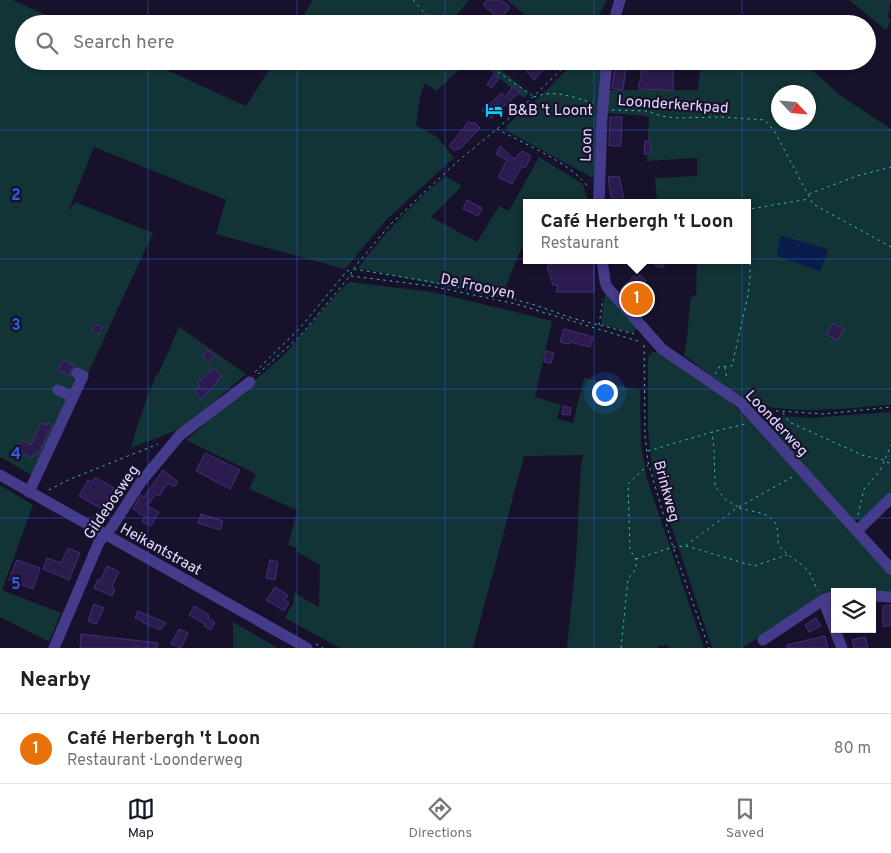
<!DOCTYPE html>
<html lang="en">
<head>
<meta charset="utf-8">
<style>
	:root { --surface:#fff; --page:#f2f2f2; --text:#202124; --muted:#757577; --line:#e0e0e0; --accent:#111827 }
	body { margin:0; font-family:Overpass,sans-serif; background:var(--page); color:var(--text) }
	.controls { position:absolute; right:15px; bottom:15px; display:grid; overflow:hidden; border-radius:0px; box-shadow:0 1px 4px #0004 }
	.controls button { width:45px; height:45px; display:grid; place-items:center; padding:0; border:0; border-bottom:1px solid var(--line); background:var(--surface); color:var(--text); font:25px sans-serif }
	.compass { position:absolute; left:771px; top:85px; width:45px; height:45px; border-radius:50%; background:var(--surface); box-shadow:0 1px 4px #0004; rotate:116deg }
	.you { position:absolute; left:604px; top:392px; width:18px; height:18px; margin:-12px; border:4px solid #fff; border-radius:50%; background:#1a73e8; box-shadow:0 0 0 8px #1a73e833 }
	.badge { display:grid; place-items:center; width:32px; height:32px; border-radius:50%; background:var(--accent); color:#fff; font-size:16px; font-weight:700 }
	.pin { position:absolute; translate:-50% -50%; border:2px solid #fff; box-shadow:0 1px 5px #0006 }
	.popup { position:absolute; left:523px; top:199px; width:228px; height:65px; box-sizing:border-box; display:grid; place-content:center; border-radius:0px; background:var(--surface); filter:drop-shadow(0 1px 4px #0005); font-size:16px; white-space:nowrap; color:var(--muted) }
	.popup b { font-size:19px; color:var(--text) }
	.popup::after { content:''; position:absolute; left:50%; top:100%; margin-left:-10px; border:10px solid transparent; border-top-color:var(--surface) }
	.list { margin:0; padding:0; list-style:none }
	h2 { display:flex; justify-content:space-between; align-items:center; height:65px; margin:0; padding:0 20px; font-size:21px }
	h2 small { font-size:16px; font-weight:400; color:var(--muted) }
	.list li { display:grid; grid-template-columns:32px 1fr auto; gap:15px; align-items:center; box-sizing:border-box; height:70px; padding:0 20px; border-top:1px solid var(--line) }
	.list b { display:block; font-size:19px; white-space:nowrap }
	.list p { margin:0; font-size:16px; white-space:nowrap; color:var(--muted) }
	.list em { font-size:16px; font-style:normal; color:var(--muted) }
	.icon { flex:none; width:28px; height:28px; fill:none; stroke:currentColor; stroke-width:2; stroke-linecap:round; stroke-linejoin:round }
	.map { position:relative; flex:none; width:891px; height:648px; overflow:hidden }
	.search { position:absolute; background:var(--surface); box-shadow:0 1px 4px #0004; left:15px; right:15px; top:15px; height:55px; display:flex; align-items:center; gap:12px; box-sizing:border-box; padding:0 18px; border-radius:28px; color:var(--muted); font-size:19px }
	.sheet { height:135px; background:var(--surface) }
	nav { display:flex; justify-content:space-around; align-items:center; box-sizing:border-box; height:70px; border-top:1px solid var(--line); background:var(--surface); font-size:14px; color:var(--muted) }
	nav a { display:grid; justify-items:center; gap:2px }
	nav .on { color:var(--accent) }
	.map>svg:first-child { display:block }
</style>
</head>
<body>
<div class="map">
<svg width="891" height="648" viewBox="0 0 891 648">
	<rect width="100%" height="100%" fill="#18112c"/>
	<g fill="#133436" fill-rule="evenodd">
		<path d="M0,0H13L65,24H24V61H147L246,106L275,61H427L429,65H447L448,61H469L436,91L425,83L420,97L416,125L437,137L454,158L387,219L345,269L216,234L226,200L94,147L68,212L75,202L153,233L39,479L0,457Z"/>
		<path d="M313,0H469L449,24H298Z"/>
		<path d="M507,0H607L594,24H536Z"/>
		<path d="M849,0H891L888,17L891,20L886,30Z"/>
		<path d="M478,61H491L529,93L524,98Z"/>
		<path d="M575,61H604L593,176L591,177L507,131L506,126L546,91Z"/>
		<path d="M701,61H802L841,96L891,129V405C854,407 783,417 750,401C727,390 704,370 684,355L687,339L690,301L691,298L696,295L697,260H747V203H657L655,178L697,176V158L647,161L649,116L607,113L609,90H698ZM778,92H808V122H778ZM819,247L828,250L820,271Z"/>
		<path d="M539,157L583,184L588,203H527V235L501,298L358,268C384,234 412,203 446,176L462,186L431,217L477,242L499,206L509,211Z"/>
		<path d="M350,282L432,292L552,321L535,397L561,405L557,419L573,423L584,378L640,390L641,446L647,479L704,648H670L667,645L658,646V648H567L576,559L581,464L584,455L524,456L473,648H340L285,618L294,602V593L319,607L320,565L297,552V548L288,545L297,510L249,489L256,474L186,440L284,355L342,288Z"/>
		<path d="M606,287L638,327L633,333L601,325Z"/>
		<path d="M179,327L246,374L185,427L131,448L138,423L156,375H158Z"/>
		<path d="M653,352H659L725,397L744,415L891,573V593L834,592L742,648H712L652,468L648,430V357Z"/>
		<path d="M891,412V492L860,520H852L761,419V417L764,415L810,418Z"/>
		<path d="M0,485L33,505L2,590L61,613L49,642L0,617Z"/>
		<path d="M233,622L278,648H233Z"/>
	</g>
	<g fill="#0a1c4c">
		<path d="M427,61H448C444,72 432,70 427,61Z"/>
		<path d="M781,236L828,249L820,271L777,256Z"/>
	</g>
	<g fill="#2b1c4d" stroke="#442e7a">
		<path d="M487,0H501L510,7L497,24H488L495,15L483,5Z"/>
		<path d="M536,61H552L534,80L526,71Z"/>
		<path d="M616,61H627L623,90L612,88Z"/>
		<path d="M659,65H673V90L639,89V82H641V69H659Z"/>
		<path d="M494,74L499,78L492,88L487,85Z"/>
		<path d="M513,86L520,92L490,119L482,110L502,93L505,97Z"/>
		<path d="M610,117H622L621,146H609Z"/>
		<path d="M469,121L472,124L474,122L480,128L460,149L458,148L455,151L449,146Z"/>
		<path d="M645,141H651V154H644Z"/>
		<path d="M500,146L514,159L522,151L531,156L525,168L522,166L512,184L498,177L507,160L496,154Z"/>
		<path d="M619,176L625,203H612L608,177Z"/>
		<path d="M467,200L482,208L478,216L463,209Z"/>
		<path d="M551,260H594V292H556L558,286L553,285L547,266L551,265Z"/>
		<path d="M655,260H663L664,267H656Z"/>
		<path d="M640,275L646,281L644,283L655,296L642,309L621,289L634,276L636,279Z"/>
		<path d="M833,323L844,329L838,340L827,335Z"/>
		<path d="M96,324L103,327L100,334L92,331Z"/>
		<path d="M564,329L593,337L590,347L570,342L569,344L560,342Z"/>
		<path d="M207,350L215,355L210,362L203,358Z"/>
		<path d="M546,351L554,353L551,363L544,362Z"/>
		<path d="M63,360L76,366L71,369L70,376L58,370Z"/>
		<path d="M214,368L222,376L217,380L219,381L201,399L194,391L200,386L197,383Z"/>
		<path d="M563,406L571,408L570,415L562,414Z"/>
		<path d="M41,423L47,425L48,423L52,425L38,455L34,453L32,458L17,451L22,440L31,445Z"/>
		<path d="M205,453L240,470L230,489L196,471Z"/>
		<path d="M163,470L178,482L174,487L168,483L159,496L156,494L147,506L159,512L151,526L142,522L145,517L133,509L141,495L144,497Z"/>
		<path d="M95,477L114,488L102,509L79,496L88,480L92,482Z"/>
		<path d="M201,514L223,521L220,530L198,523Z"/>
		<path d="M68,548L80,553L69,580L43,569L47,558L61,563Z"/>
		<path d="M17,560L40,568L33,589L9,580Z"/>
		<path d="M270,560L278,562L275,580L266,578Z"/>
		<path d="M107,566L119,572L112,587L115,589L112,596L94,588L98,579L100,581Z"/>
		<path d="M275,587L288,595L284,600L289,603L284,611L266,600Z"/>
		<path d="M94,604L104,608L96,624L88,621Z"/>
		<path d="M887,605H891V625L883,627V606Z"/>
		<path d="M194,606L209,615L208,618L215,622L211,630L204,626L205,624L189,615Z"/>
		<path d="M138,611L166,623L160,630L142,622L143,621L135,618Z"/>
		<path d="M816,618L821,626L809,632L805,625Z"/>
		<path d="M179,629L188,633L181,648L171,644Z"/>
		<path d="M81,634L158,643L157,648H80Z"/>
		<path d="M825,636L828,648H787V645Z"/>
		<path d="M865,637L868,648H854L852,640Z"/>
	</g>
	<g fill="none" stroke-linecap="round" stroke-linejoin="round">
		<g stroke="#2ebcc0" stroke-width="1" stroke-dasharray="2.5 4" stroke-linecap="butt">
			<path d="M413,0L435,24"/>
			<path d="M482,61L533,96"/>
			<path d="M534,97C554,89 573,97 593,103"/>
			<path d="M612,110L648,111L661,116L675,118L720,117L765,120L775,132L813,204L891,247"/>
			<path d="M497,129C526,145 570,162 589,188"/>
			<path d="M809,194L857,176L891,167"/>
			<path d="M354,269L432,282L498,295L535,305L572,318L634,334"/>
			<path d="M351,276L431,286L516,304L641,342"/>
			<path d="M599,325L603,299"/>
			<path d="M644,345L645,436L648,462L673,547L709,648"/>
			<path d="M725,367L727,380"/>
			<path d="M255,372L300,328L347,271L353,269"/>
			<path d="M258,374L300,336L350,276L353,269L389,226L416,200L458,161L497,129L533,97L570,61"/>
			<path d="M715,374L719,367L732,366L748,295L750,277V209L809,199"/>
			<path d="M763,410L824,414L891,407"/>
			<path d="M783,413L789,422L862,455L883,460L891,464"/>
			<path d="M648,451L712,432L745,424"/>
			<path d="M49,490L68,480L158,444"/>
			<path d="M739,507L794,476"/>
			<path d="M739,508C765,515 780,512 778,544C788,557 793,557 803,566C812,573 813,582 818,591"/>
			<path d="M858,515L864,489L880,471L891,445"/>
			<path d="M686,546L754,566L787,555"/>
			<path d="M636,559L673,547L685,546L738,507L725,499L715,486L714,448L712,432"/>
			<path d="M316,644L323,648"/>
			<path d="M621,648L628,579L636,569V559L630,550L628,484L648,465"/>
		</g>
		<g stroke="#453b8b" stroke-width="11">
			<path d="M613,24L620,0"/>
			<path d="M599,203L602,117L607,61"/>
			<path d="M602,260L605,281L607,287L662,349L741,403L891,569"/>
			<path d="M58,390L73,397"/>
			<path d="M0,475L307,648"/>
			<path d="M29,492L83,376L77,373"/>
			<path d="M857,531L891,498"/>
			<path d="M872,596L891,597"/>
			<path d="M823,600L842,648"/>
			<path d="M763,640L823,600L835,596"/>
			<path d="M54,648L99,542L112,527L141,482L180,435L250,382"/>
		</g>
	</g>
	<path fill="none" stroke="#315cdc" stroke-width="1" stroke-opacity="0.55" d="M148,0V24M297,0V24M445,0V24M594,0V24M742,0V24M148,61V648M297,61V648M445,61V648M594,61V648M742,61V648M0,130H891M0,259H891M0,389H891M0,518H891"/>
	<defs>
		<g id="hotel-bare" transform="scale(1.35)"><path d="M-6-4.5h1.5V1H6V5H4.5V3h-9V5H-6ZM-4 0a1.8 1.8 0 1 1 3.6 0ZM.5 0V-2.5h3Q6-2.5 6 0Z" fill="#07cfff" stroke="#18112c" stroke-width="2.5" paint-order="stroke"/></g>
	</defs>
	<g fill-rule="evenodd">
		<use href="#hotel-bare" x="494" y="110"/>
	</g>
	<g text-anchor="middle" stroke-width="4.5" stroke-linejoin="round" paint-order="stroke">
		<g font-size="15" fill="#e3dbff" stroke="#18112c">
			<text transform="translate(673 104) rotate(4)" y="5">Loonderkerkpad</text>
			<text transform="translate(586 145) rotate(-88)" y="5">Loon</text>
			<text transform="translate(478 286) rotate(12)" y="5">De Frooyen</text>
			<text transform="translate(777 423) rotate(47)" y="5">Loonderweg</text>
			<text transform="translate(667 491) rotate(75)" y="5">Brinkweg</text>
			<text transform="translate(111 502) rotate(-56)" y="5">Gildebosweg</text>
			<text transform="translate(161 549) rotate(29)" y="5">Heikantstraat</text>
		</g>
		<g font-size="15" fill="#e3dbff" stroke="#18112c" text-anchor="start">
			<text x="508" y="115">B&amp;B 't Loont</text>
		</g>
	</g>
	<g font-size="16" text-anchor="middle" font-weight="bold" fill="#315cdc" stroke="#18112c" stroke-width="4.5" stroke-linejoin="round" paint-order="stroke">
		<text x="16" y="200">2</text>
		<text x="16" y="330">3</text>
		<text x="16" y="459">4</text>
		<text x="16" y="589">5</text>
	</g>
</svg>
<div class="controls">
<button><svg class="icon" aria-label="layers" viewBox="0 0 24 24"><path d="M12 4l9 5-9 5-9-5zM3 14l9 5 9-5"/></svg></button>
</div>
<svg class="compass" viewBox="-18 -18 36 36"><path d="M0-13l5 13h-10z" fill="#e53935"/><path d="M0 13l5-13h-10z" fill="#757577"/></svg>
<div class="you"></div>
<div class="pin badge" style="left:637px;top:299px;background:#e8710a">1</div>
<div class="popup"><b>Café Herbergh 't Loon</b>Restaurant</div>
<div class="search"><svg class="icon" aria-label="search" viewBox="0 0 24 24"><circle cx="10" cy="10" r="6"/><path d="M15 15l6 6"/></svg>Search here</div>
</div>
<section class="sheet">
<h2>Nearby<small></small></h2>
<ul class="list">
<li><span class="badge" style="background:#e8710a">1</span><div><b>Café Herbergh 't Loon</b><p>Restaurant · Loonderweg</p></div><em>80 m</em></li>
</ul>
</section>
<nav>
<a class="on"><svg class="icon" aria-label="map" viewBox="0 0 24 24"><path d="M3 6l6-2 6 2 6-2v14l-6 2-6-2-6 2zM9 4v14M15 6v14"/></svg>Map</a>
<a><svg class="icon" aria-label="directions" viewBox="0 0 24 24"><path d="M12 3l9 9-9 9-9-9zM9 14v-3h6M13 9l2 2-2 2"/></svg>Directions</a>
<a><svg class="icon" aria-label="saved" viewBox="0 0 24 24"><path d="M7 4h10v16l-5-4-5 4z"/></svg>Saved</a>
</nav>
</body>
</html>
